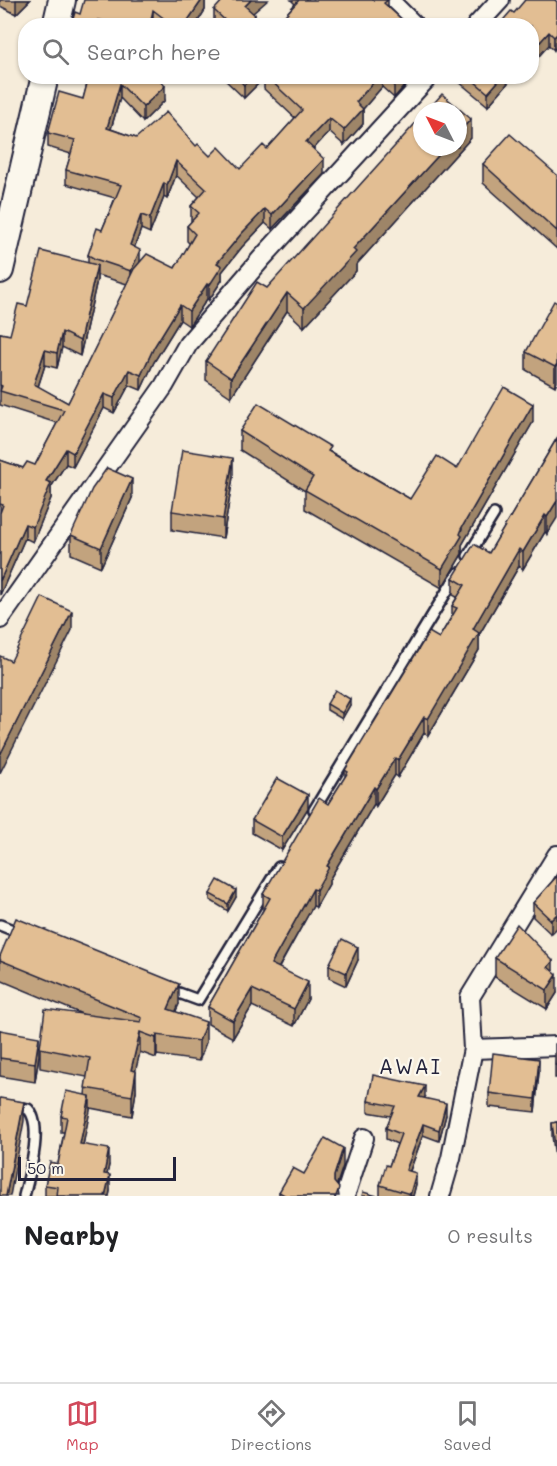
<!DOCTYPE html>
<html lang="en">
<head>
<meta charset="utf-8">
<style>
	:root { --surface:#fff; --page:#f6f6f6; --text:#202124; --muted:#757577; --line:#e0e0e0; --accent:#d1495b }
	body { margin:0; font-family:Mali,sans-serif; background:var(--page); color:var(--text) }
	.compass { position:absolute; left:413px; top:102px; width:54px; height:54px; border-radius:50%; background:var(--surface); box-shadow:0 2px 4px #0004; rotate:312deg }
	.scale { position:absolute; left:18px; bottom:15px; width:158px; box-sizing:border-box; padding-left:6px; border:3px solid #22223b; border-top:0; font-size:16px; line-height:21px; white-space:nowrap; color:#22223b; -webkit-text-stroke:4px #fbf7ec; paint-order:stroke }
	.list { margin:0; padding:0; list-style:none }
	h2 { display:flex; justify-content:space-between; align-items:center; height:78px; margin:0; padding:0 24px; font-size:26px }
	h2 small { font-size:20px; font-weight:400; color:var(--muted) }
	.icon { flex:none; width:33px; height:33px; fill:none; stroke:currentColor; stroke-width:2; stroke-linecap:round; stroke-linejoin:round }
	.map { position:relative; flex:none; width:557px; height:1196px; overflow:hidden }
	.search { position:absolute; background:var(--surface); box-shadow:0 2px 4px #0004; left:18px; right:18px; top:18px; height:66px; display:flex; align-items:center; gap:15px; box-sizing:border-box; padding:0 21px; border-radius:24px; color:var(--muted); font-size:22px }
	.sheet { height:186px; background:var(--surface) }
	nav { display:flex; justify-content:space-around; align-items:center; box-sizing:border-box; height:84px; border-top:2px solid var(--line); background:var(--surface); font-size:16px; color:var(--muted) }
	nav a { display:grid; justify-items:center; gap:3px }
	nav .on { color:var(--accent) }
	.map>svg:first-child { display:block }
</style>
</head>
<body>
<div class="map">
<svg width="557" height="1196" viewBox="0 0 557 1196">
	<rect width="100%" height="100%" fill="#f6ecda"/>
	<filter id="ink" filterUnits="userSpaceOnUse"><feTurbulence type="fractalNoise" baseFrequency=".0167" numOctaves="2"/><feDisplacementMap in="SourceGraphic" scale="12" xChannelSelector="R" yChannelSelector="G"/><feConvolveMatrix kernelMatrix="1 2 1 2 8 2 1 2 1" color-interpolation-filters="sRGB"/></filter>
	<g filter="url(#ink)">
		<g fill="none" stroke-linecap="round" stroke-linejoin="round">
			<g stroke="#22223b" stroke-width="14">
				<g id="lane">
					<path d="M468,556L494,514"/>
					<path d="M314,810L458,573"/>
					<path d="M0,925L20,933"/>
					<path d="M168,989L198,1000L279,867"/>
					<path d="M0,1105L28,1109C44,1125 29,1176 24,1196"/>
				</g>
			</g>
			<g stroke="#22223b" stroke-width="22">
				<g id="street">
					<path d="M389,0L415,26"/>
					<path d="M476,26L500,0"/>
					<path d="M0,619L164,386L188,344L262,258L429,76"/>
					<path d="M473,1049L557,1046"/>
					<path d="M345,1196L364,1138"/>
					<path d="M440,1196L451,1158L473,1049L470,997L557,855"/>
				</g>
			</g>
			<g stroke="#22223b" stroke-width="30">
				<g id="secondary">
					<path d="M56,26L62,0"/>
					<path d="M0,270L45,76"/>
				</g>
			</g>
			<use href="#lane" stroke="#fbf7ec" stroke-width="9"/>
			<use href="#street" stroke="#fbf7ec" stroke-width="18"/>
			<use href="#secondary" stroke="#fbf7ec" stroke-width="26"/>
		</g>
		<g fill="#c2a37e" stroke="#22223b" stroke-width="1.5" fill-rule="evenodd">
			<path d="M0,0H30L16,14L0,6Z"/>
			<path d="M205,0V10L195,26H71L80,14Z"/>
			<path d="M291,0H388V6L409,26H279V22L295,4Z"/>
			<path d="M555,0L554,50L514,13Z"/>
			<path d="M214,10L253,13L255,26H214Z"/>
			<path d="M73,76H156L165,100L143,122L120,98L111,129L136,138L196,146L210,156L240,169L267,149L295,118L264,89V76H413L394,98L382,87L363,109V124L344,145L329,132L313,149L324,174L272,229L265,223L242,247L222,272V280L209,300L207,299L189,326L180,320L154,362L141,390L129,385L114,413L104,408L73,467L66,464L51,487V498L33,542L25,538L0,595V460L23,468L35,465L57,423L0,405V333L10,335L27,306L88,263V255L102,230L115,198L66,184V170L71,154L48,147V133L83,99L88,82ZM176,175L199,197L191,206V222L187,226V241L190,244L175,268L140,263L134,248L141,229L150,233L164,197L167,199ZM97,275L127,284L68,403L38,387L45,365L57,368L62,347L80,356L97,280Z"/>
			<path d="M224,76H261V81L244,98L224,79Z"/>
			<path d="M459,76H514L488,106L459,82Z"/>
			<path d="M471,138L356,265V271L304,327L287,311L231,397L206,380V361L267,288Z"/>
			<path d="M483,164L557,175V249L483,183Z"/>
			<path d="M557,303L555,386L526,370V352Z"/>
			<path d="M533,422L462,545V554L442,588L305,509V491L240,450V431L331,452L410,499Z"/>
			<path d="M557,438L547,534L545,532L523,569L519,566L479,635V650L428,736L424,733L398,777L395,775L376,806L374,804L329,880V884L316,907L313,906L279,968L308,999L294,1026L252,1006L233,1038L208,1024V1007L263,910V894L328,804L345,777V770L439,638L452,616V606L457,597L453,595V578L489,553Z"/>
			<path d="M233,477L223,538L172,530V511Z"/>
			<path d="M132,498L101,567L71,554V535Z"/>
			<path d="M327,704L350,705L342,719L327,710Z"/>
			<path d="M308,808L282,850L252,833V820Z"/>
			<path d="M557,876L551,934L533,917V903Z"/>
			<path d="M210,894L236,897L228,911L210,900Z"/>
			<path d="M0,956L179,1004L175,1012L206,1042L199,1061L157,1055L156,1058L140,1052L135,1071L136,1091L132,1116L90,1108L83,1145L109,1165L107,1174L110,1191L109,1196H45V1185L58,1164L64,1132H61V1116L85,1095L87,1077L40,1068V1048L82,1014L0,980Z"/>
			<path d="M495,958L553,971L557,993L547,1009L495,977Z"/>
			<path d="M358,960L346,986L329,978V965Z"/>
			<path d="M0,1030L39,1055L35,1082L0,1076Z"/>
			<path d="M557,1044V1078H555V1065Z"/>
			<path d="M539,1072L535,1112L489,1107V1093Z"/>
			<path d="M425,1097L424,1098L446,1115L439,1141L423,1135L410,1171L416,1184L413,1196H380V1185L389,1166L397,1144L386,1139V1128L391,1116L368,1112V1101Z"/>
			<path d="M557,1122V1172L552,1136V1123Z"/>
			<path d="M343,1166L337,1185L339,1196H279V1192L304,1174Z"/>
		</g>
		<g fill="#9e8567" stroke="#22223b" stroke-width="1.5">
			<path d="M16,0H30L16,14Z"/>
			<path d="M202,0H205V10L195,26H184Z"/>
			<path d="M251,0H268L245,20V6Z"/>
			<path d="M153,10V25L150,26V25Z"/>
			<path d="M255,15V26H246Z"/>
			<path d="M549,32V45L531,65V52Z"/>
			<path d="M557,34V47L554,50V37Z"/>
			<path d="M252,76H261V81L244,98V85Z"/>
			<path d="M379,76H382V87L357,116L363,109V124L344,145V130L356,102Z"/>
			<path d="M400,76H413L394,98V83Z"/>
			<path d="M503,76H514L488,106V93Z"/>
			<path d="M120,84V98L107,142V128Z"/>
			<path d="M165,86V100L143,122V107Z"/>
			<path d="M329,118V132L306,157V142Z"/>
			<path d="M471,119V138L356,265V271L304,327V308L353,249L446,147H458V133Z"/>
			<path d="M324,159V174L272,229V215Z"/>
			<path d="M176,161V175L167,199V185Z"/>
			<path d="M164,183V197L150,233V218Z"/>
			<path d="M265,209V223L242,247L222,272V280L209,300V286L217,263L242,233Z"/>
			<path d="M141,215V229L130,260V245Z"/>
			<path d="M140,250V265L131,286V271Z"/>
			<path d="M97,265V280L80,356V341Z"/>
			<path d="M207,284V299L189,326V311Z"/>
			<path d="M287,293V311L231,397V378Z"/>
			<path d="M180,305V320L154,362L141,390V375L154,347Z"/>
			<path d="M62,332V347L57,368V353Z"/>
			<path d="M45,350V365L34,399V384Z"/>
			<path d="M557,364V382L555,386V367Z"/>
			<path d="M129,370V385L114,413V398Z"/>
			<path d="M104,394V408L73,467V453Z"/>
			<path d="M533,404V422L462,545V554L442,588V569L460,534L461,529Z"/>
			<path d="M66,449V464L51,487V498L33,542V527L46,481Z"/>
			<path d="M233,458V477L223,538V519Z"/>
			<path d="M132,479V498L101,567V548Z"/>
			<path d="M557,501V518L547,534V517Z"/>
			<path d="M545,515V532L523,569V552Z"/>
			<path d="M25,524V538L0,595V581Z"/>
			<path d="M519,549V566L479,635V650L428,736V719L473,629Z"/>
			<path d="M72,611V630L0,773V755Z"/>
			<path d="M350,699V705L342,719V713Z"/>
			<path d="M424,717V733L398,777V760Z"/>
			<path d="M395,758V775L376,806V789Z"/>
			<path d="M374,787V804L329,880V884L316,907V890L327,866Z"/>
			<path d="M308,795V808L282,850V837Z"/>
			<path d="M313,889V906L271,981V964Z"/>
			<path d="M236,890V897L228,911V904Z"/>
			<path d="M557,914V928L551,934V920Z"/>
			<path d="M358,947V960L346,986V973Z"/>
			<path d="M553,961V980L548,967Z"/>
			<path d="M557,975V993L547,1009V990Z"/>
			<path d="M308,982V999L294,1026V1009Z"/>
			<path d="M179,984V1004L168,1029V1009Z"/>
			<path d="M252,989V1006L233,1038V1021Z"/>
			<path d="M206,1022V1042L199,1061V1041Z"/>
			<path d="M140,1032V1052L131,1090V1070Z"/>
			<path d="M157,1035V1055L156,1058V1038Z"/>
			<path d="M39,1037V1055L35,1082V1063Z"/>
			<path d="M539,1059V1072L535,1112V1099Z"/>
			<path d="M136,1071V1091L132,1116V1096Z"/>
			<path d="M425,1086V1097L419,1108V1097Z"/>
			<path d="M90,1096V1111L80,1160V1144Z"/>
			<path d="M24,1102V1121L10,1196H6Z"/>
			<path d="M446,1103V1115L439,1141V1130Z"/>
			<path d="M423,1124V1135L406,1181V1170Z"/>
			<path d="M343,1148V1166L334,1193V1176Z"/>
			<path d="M109,1149V1165L104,1189V1174Z"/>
			<path d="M416,1173V1184L413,1196H410Z"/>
			<path d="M110,1175V1191L109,1196H105Z"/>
		</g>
		<g fill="#e2be93" stroke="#22223b" stroke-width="1.5">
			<path d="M84,0H202L184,26H174L153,10L150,25L147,24V26H129L99,20L105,26H71L75,12L80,14Z"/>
			<path d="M223,0H251L245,6L255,15L246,26H231L214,10Z"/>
			<path d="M299,0H388L384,3L409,26H282L279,22Z"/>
			<path d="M525,0H555L557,2V34L554,37L549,32L531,52V26H498L511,11L514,13Z"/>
			<path d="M89,76H156L165,86L143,107L120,84L107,128L136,138L166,112L196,146L198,144L210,156L219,147L240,169L263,145L267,149L302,110L266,76H379L356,102L363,109L344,130L329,118L306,142L324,159L272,215L265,209L242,233L217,263L222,266L209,286L207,284L189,311L180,305L154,347L141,375L129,370L114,398L104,394L73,453L66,449L46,481L51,483L33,527L25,524L0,581V513L3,505L0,504V460L23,468L27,462L35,465L64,410L0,391L2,386L0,385V333L10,335L18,304L27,306L41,251L97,265L80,341L62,332L57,353L45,350L34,384L68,403L134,269L147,254L175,268L195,234L187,226L199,213L191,206L206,189L176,161L167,185L164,183L150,218L141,215L130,245L140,250L131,271L95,259L88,255L97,228L102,230L121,185L66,170L75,140L48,133L59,92L83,99Z"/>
			<path d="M236,76H252L244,85Z"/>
			<path d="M387,76H400L394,83Z"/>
			<path d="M468,76H503L488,93Z"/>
			<path d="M442,94L471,119L458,133V111H427Z"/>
			<path d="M422,116V147H446L353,249L356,252L304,308L287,293L231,378L206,361L257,282L267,288Z"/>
			<path d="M510,134L557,175V231L483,164Z"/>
			<path d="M554,301L557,303V364L555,367L526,352Z"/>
			<path d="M504,387L533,404L461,529H462L460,534L462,536L442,569L305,490L313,477L240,431L258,403L331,447L328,451L410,499L437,456L457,469Z"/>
			<path d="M557,438V501L547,517L545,515L523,552L519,549L473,629L479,633L428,719L424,717L398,760L395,758L376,789L374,787L327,866L329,867L316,890L313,889L271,964L308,982L294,1009L252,989L233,1021L208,1007L270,898L263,894L319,798L328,804L348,772L345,770L429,632L439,638L457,608L452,606L465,585L453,578L474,544L489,553Z"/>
			<path d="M182,450L233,458L223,519L172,511Z"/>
			<path d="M107,468L132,479L101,548L71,535L92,489Z"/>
			<path d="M42,597L72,611L0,755V656L11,661Z"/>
			<path d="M335,690L350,699L342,713L327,704Z"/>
			<path d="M277,778L308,795L282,837L252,820Z"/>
			<path d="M557,876V914L551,920L533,903Z"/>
			<path d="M218,880L236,890L228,904L210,894Z"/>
			<path d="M16,918L179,984L168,1009L206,1022L199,1041L157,1035L156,1038L140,1032L131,1070L136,1071L132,1096L85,1088L90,1058L40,1048L45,1009L141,1022L142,1018L0,960V956Z"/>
			<path d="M517,924L553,961L548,967L557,975L547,990L495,958Z"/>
			<path d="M342,939L358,947L346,973L329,965Z"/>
			<path d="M0,1030L39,1037L35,1063L0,1058Z"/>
			<rect x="555" y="1044" width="2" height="21"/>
			<path d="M493,1053L539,1059L535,1099L489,1093Z"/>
			<path d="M373,1075L425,1086L419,1097L446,1103L439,1130L423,1124L406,1170L416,1173L410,1194L380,1185L386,1165L389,1166L401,1134L386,1128L395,1106L368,1101Z"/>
			<path d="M66,1091L90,1096L80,1144L109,1149L104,1174L110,1175L105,1196H57L58,1187L45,1185L50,1162L58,1164L67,1117L61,1116Z"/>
			<path d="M0,1098L24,1102L6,1196H0Z"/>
			<path d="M557,1122V1159L552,1123Z"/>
			<path d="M325,1138L343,1148L334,1176V1182L339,1188L336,1196H286L279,1192L293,1168L304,1174Z"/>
			<path d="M363,1192L377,1196H362Z"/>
		</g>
	</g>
	<g text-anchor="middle" stroke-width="4.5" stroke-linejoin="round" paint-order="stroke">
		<g font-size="21" letter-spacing="1.5" fill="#22223b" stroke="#fbf7ec">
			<text x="410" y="1074">AWAI</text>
		</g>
	</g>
</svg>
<svg class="compass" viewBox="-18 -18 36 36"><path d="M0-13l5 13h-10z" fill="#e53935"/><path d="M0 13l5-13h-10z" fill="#757577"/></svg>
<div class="scale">50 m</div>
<div class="search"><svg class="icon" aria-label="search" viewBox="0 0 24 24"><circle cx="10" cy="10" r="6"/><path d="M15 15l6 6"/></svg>Search here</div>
</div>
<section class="sheet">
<h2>Nearby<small>0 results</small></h2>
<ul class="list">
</ul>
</section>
<nav>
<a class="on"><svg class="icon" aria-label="map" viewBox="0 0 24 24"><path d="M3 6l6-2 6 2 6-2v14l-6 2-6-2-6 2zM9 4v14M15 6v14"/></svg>Map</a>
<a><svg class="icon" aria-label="directions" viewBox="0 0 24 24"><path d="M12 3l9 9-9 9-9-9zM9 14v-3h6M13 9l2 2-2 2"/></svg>Directions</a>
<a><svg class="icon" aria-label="saved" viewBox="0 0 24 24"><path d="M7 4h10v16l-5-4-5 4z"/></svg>Saved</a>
</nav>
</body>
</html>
